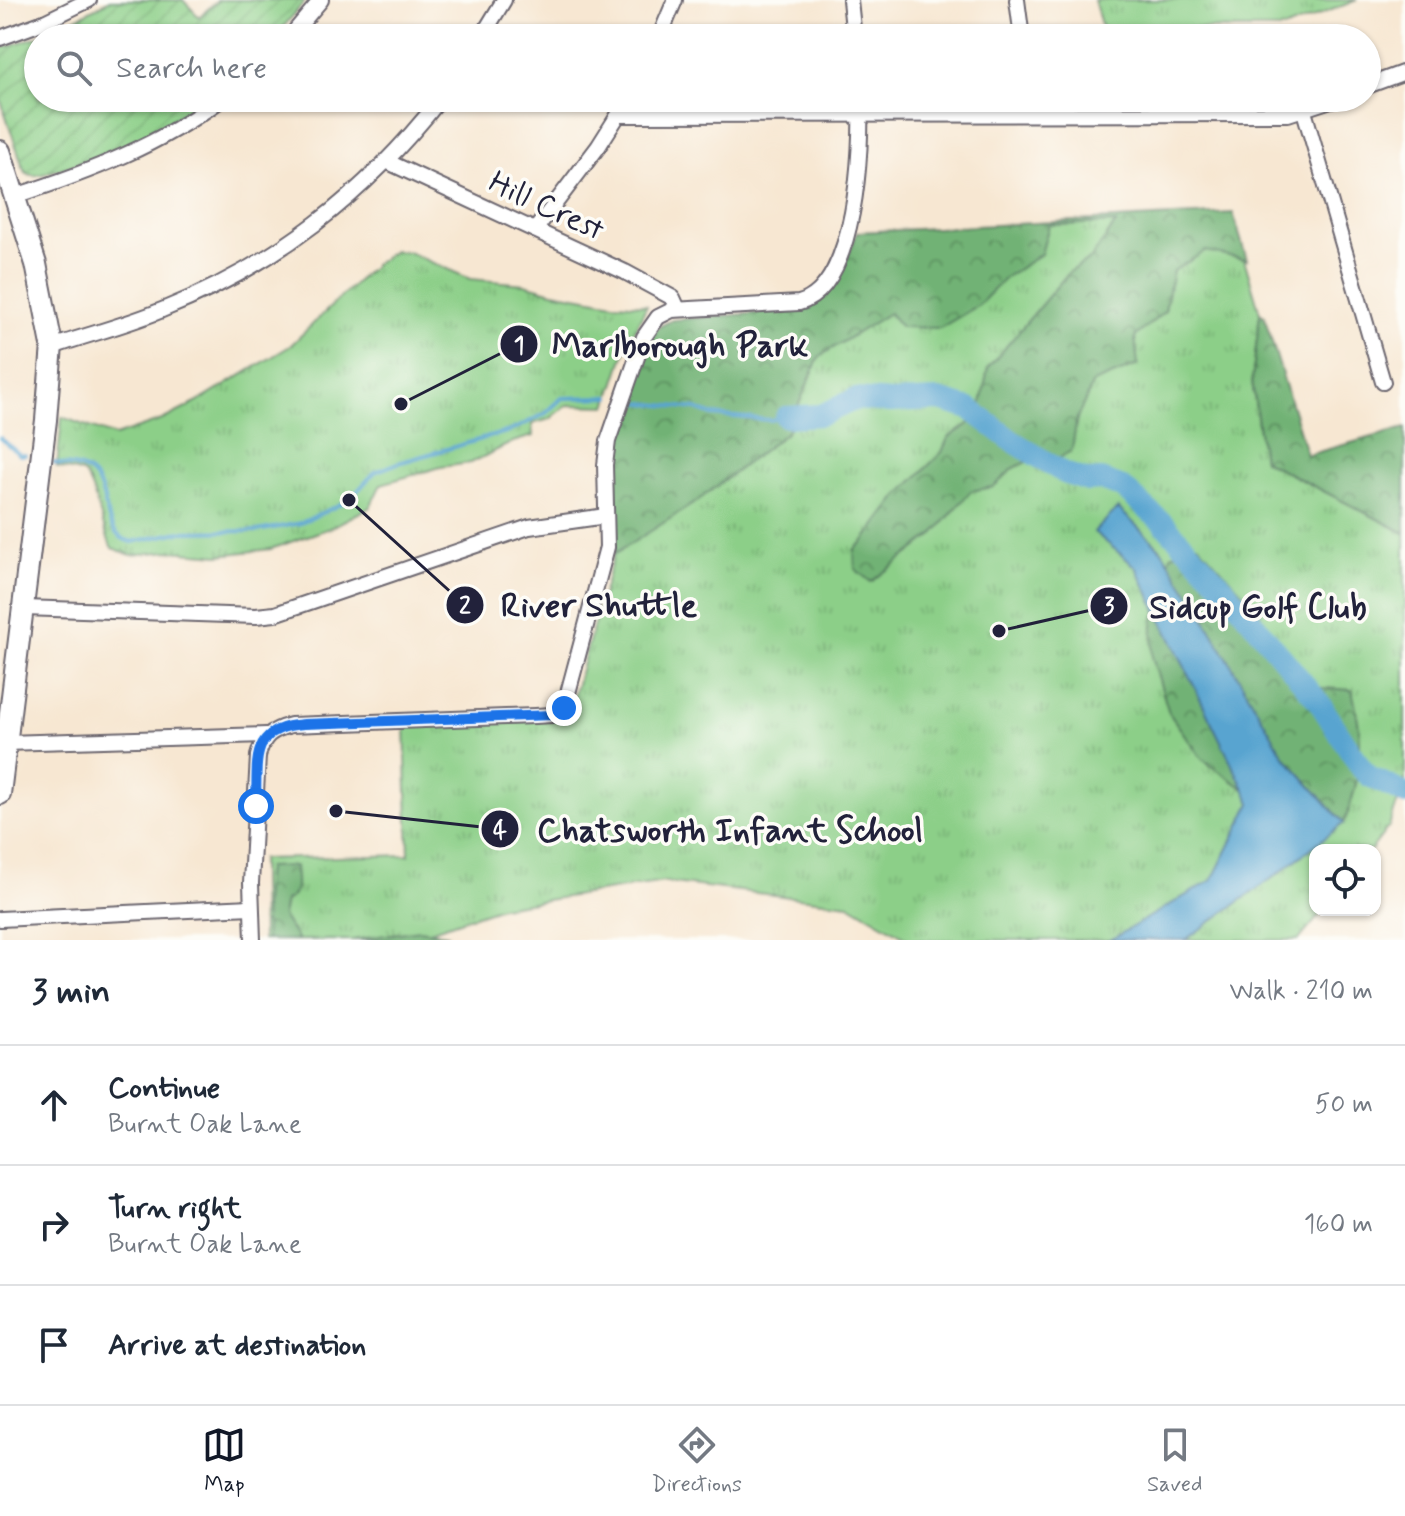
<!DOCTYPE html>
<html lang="en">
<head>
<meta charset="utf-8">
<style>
	:root { --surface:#fff; --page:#f6f6f7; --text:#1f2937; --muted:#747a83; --line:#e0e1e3; --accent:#111827 }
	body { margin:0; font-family:Mynerve,sans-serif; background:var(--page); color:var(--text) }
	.controls { position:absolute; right:24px; bottom:24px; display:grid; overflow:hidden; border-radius:16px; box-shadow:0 2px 6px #0004 }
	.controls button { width:72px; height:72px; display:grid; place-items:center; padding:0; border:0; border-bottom:2px solid var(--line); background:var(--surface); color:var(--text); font:40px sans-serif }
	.stop { position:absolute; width:24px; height:24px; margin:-18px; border:6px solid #1a73e8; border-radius:50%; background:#fff }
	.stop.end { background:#1a73e8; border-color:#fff; box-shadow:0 2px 8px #0008 }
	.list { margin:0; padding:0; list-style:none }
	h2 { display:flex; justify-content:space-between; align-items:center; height:104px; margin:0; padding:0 32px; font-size:34px }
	h2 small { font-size:26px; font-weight:400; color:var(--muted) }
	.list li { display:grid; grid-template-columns:52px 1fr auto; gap:24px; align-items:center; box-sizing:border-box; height:120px; padding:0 32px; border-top:2px solid var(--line) }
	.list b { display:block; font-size:30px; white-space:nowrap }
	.list p { margin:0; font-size:26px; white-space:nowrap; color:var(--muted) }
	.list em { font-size:26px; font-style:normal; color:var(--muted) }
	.icon { flex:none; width:44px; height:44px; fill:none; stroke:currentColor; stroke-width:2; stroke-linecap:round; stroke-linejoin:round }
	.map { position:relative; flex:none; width:1405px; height:940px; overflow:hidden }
	.search { position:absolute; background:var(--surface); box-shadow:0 2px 6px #0004; left:24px; right:24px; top:24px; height:88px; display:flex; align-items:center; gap:20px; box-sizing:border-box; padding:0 28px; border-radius:44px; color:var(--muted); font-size:30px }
	.sheet { height:464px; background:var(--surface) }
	nav { display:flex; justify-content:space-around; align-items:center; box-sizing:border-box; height:112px; border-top:2px solid var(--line); background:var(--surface); font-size:22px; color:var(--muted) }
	nav a { display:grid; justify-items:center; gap:4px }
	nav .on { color:var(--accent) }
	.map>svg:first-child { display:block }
</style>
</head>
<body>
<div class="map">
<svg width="1405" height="940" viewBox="0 0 1405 940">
	<defs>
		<pattern id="grass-tufts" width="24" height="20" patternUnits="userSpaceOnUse" patternTransform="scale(2)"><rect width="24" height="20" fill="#8ccf88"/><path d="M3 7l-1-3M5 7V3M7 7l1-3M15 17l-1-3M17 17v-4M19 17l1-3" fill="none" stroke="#78b176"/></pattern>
		<pattern id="forest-crowns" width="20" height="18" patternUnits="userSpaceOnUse" patternTransform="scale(2)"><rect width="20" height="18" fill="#71b274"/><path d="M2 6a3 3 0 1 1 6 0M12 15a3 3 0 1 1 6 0" fill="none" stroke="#5c9060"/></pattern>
		<pattern id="garden-furrows" width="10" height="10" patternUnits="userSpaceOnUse" patternTransform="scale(2)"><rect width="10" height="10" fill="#8ccf88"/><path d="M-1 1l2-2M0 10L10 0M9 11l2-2" fill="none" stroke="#78b176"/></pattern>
	</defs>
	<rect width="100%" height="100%" fill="#fdfcf7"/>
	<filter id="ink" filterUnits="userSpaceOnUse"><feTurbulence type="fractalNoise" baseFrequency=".0125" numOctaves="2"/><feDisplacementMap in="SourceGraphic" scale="16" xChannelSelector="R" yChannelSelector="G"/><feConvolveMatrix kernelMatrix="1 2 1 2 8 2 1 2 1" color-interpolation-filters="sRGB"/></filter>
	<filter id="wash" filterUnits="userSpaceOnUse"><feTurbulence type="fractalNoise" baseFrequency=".006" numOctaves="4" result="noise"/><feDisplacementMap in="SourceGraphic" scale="32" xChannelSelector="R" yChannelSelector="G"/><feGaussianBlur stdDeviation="1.8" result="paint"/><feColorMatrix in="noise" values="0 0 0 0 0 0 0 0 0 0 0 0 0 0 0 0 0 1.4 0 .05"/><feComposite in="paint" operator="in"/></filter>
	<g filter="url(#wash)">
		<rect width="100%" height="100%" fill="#f7e7d2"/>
		<g fill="url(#grass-tufts)" stroke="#577862" stroke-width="2">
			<path d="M1094,0H1357L1284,29L1102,28Z"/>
			<path d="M1223,220L1237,235L1260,313L1252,381L1263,460L1405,533V782L1389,826L1371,850H1315V910H1324L1299,940H910L849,904L664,882L501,907L403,940H262L261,859L409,855L405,726L570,708L614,554L616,442L746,402L1001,242L1049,225Z"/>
			<path d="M394,251L408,252L470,279L525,284L553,292L614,303L647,305L626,349L607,406L567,405L550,419L532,424L533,436L513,442L471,463L441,467L381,484L370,507L330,528L271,549L219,555L170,551L131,555L112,548C103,532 93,478 82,473C75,470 64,469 57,467L62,417L115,436L162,420L196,403L290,346L375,264Z"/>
		</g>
		<g fill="url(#forest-crowns)" stroke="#4a6a58" stroke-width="2">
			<path d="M1233,213L1247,260L1206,251L1173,271L1165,311L1135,337L1138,365L1093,383L1077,418L1072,450L1058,459L1036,457L1014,468L993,487L971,491L932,536L871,582L855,569L854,550L863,542L898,496L942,452L948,438L969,424L981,404L988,368L1068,273L1091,258L1116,223L1049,225L1041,254L1006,277L979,305L940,328L901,327L889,313L819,357L787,432L696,502L615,554L616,442L651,335L660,326L672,320L808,309C836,294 847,261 857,232Z"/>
			<path d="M1260,313L1264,316L1307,455L1405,428V533L1263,460L1252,381Z"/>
			<path d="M1198,544L1253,604L1309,687L1352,690C1365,744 1363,772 1344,823L1284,756L1244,789L1202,759L1169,713L1152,657L1153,623L1171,555Z"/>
			<path d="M295,866C296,882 300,894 285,901L282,916L298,940H266L264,905L267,867Z"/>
			<path d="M419,930L447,934L442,940H353Z"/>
		</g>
		<path fill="url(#garden-furrows)" stroke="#577862" stroke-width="2" d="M110,0H183L199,17L218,0H306L274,38H38V98H204C160,130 109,156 56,170C49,172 39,177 32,175C25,174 26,172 23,167L0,98V49L53,31Z"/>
		<path fill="#58a4d0" stroke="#3d6386" stroke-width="2" d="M1118,508L1161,549L1203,616L1284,756L1344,823L1274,877L1185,940H1110L1212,880L1251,803L1136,567L1094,532Z"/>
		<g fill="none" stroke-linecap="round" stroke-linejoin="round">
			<g stroke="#58a4d0" stroke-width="4">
				<path d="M626,401L696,409L712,415L770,420L786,417"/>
				<path d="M0,438L20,455H25"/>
				<path d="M54,463C66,466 82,465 91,474C112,492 99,535 132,542L180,532L257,531L301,523L349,500L375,472L398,463L510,431L545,414L562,398L610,397"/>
			</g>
			<path stroke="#58a4d0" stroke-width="22" d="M786,417L821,415L856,399L890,402L939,400L970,409L1011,440L1064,473L1088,481L1101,480L1123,488L1163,523L1226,590L1319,702L1362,769L1369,776L1405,794"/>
		</g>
	</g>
	<g filter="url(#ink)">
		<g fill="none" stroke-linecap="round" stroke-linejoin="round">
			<g stroke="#6d6770" stroke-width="18">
				<g id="street">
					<path d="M850,0L854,38"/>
					<path d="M1017,0L1022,38"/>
					<path d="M0,38L44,22L89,0"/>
					<path d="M289,38L321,0"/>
					<path d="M481,38L504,0"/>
					<path d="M659,38L675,0"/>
					<path d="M1367,86L1405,72"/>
					<path d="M1304,111L1383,382"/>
					<path d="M619,115L1288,114L1337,98"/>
					<path d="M386,161L625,272L673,298L678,309"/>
					<path d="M15,196C90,172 160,145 223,98"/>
					<path d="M535,230L598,147L629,98"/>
					<path d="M52,347C89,334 127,325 162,310C277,264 365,195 441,98"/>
					<path d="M24,608L256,616L275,614L529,527L606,516"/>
					<path d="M6,743L266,735"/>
					<path d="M0,919L251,907"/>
					<path d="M253,940L251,883L258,756C263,736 271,730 291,725L535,716L552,715L564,708L607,547L605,465L608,441L644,337L658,317L672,310L799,303C857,287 862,147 860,98"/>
				</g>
			</g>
			<g stroke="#6d6770" stroke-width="24">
				<path id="secondary" d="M0,151L36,264L52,345L46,420L0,794"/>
			</g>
			<use href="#street" stroke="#fff" stroke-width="14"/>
			<use href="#secondary" stroke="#fff" stroke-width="20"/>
		</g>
	</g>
	<g fill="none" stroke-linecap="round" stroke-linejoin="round" filter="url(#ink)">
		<path stroke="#1a73e8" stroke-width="10" d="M256,806C258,761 248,728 304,724L552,715L564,708"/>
	</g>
	<g text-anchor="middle" stroke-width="7" stroke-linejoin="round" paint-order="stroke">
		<g font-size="32" fill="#22223b" stroke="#fdfcf7">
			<text transform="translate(547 205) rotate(25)" y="11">Hill Crest</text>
		</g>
	</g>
	<path fill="none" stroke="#22223b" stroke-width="3" d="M401 404L519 344M349 500L465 605M999 631L1109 606M336 811L500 829"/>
	<g fill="#22223b" stroke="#fdfcf7" stroke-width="3">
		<circle cx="401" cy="404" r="8"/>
		<circle cx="349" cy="500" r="8"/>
		<circle cx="999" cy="631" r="8"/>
		<circle cx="336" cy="811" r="8"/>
		<circle cx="519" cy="344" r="20"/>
		<circle cx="465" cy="605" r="20"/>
		<circle cx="1109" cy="606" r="20"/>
		<circle cx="500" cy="829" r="20"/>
	</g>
	<g font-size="24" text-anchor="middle" font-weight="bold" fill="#fff">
		<text x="519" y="353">1</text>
		<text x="465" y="613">2</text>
		<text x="1109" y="614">3</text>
		<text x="500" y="838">4</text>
	</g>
	<g font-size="34" text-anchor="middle" font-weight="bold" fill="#22223b" stroke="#fdfcf7" stroke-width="7" stroke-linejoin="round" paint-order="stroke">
		<text x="680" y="356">Marlborough Park</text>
		<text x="599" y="616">River Shuttle</text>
		<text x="1258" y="618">Sidcup Golf Club</text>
		<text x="730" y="841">Chatsworth Infant School</text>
	</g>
</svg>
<div class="controls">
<button><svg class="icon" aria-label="locate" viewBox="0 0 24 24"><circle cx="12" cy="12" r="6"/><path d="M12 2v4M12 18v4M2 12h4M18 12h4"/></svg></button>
</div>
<div class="stop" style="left:256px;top:806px"></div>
<div class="stop end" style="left:564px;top:708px"></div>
<div class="search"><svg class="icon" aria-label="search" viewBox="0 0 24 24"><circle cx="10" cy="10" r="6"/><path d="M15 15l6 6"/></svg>Search here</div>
</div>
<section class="sheet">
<h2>3 min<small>Walk · 210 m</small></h2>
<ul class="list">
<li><svg class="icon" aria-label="ahead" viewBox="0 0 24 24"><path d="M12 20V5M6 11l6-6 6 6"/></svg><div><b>Continue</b><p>Burnt Oak Lane</p></div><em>50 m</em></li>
<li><svg class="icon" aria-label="right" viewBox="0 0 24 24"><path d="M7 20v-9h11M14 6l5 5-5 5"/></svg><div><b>Turn right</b><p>Burnt Oak Lane</p></div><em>160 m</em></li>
<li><svg class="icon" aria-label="arrive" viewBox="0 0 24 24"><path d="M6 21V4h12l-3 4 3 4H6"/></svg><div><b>Arrive at destination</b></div></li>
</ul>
</section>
<nav>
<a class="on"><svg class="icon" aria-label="map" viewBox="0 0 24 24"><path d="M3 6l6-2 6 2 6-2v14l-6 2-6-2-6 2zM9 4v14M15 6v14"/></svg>Map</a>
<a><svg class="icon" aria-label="directions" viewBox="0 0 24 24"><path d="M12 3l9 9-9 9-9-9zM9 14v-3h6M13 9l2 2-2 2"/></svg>Directions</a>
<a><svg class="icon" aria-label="saved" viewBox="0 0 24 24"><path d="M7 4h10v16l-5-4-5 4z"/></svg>Saved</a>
</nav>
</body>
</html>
